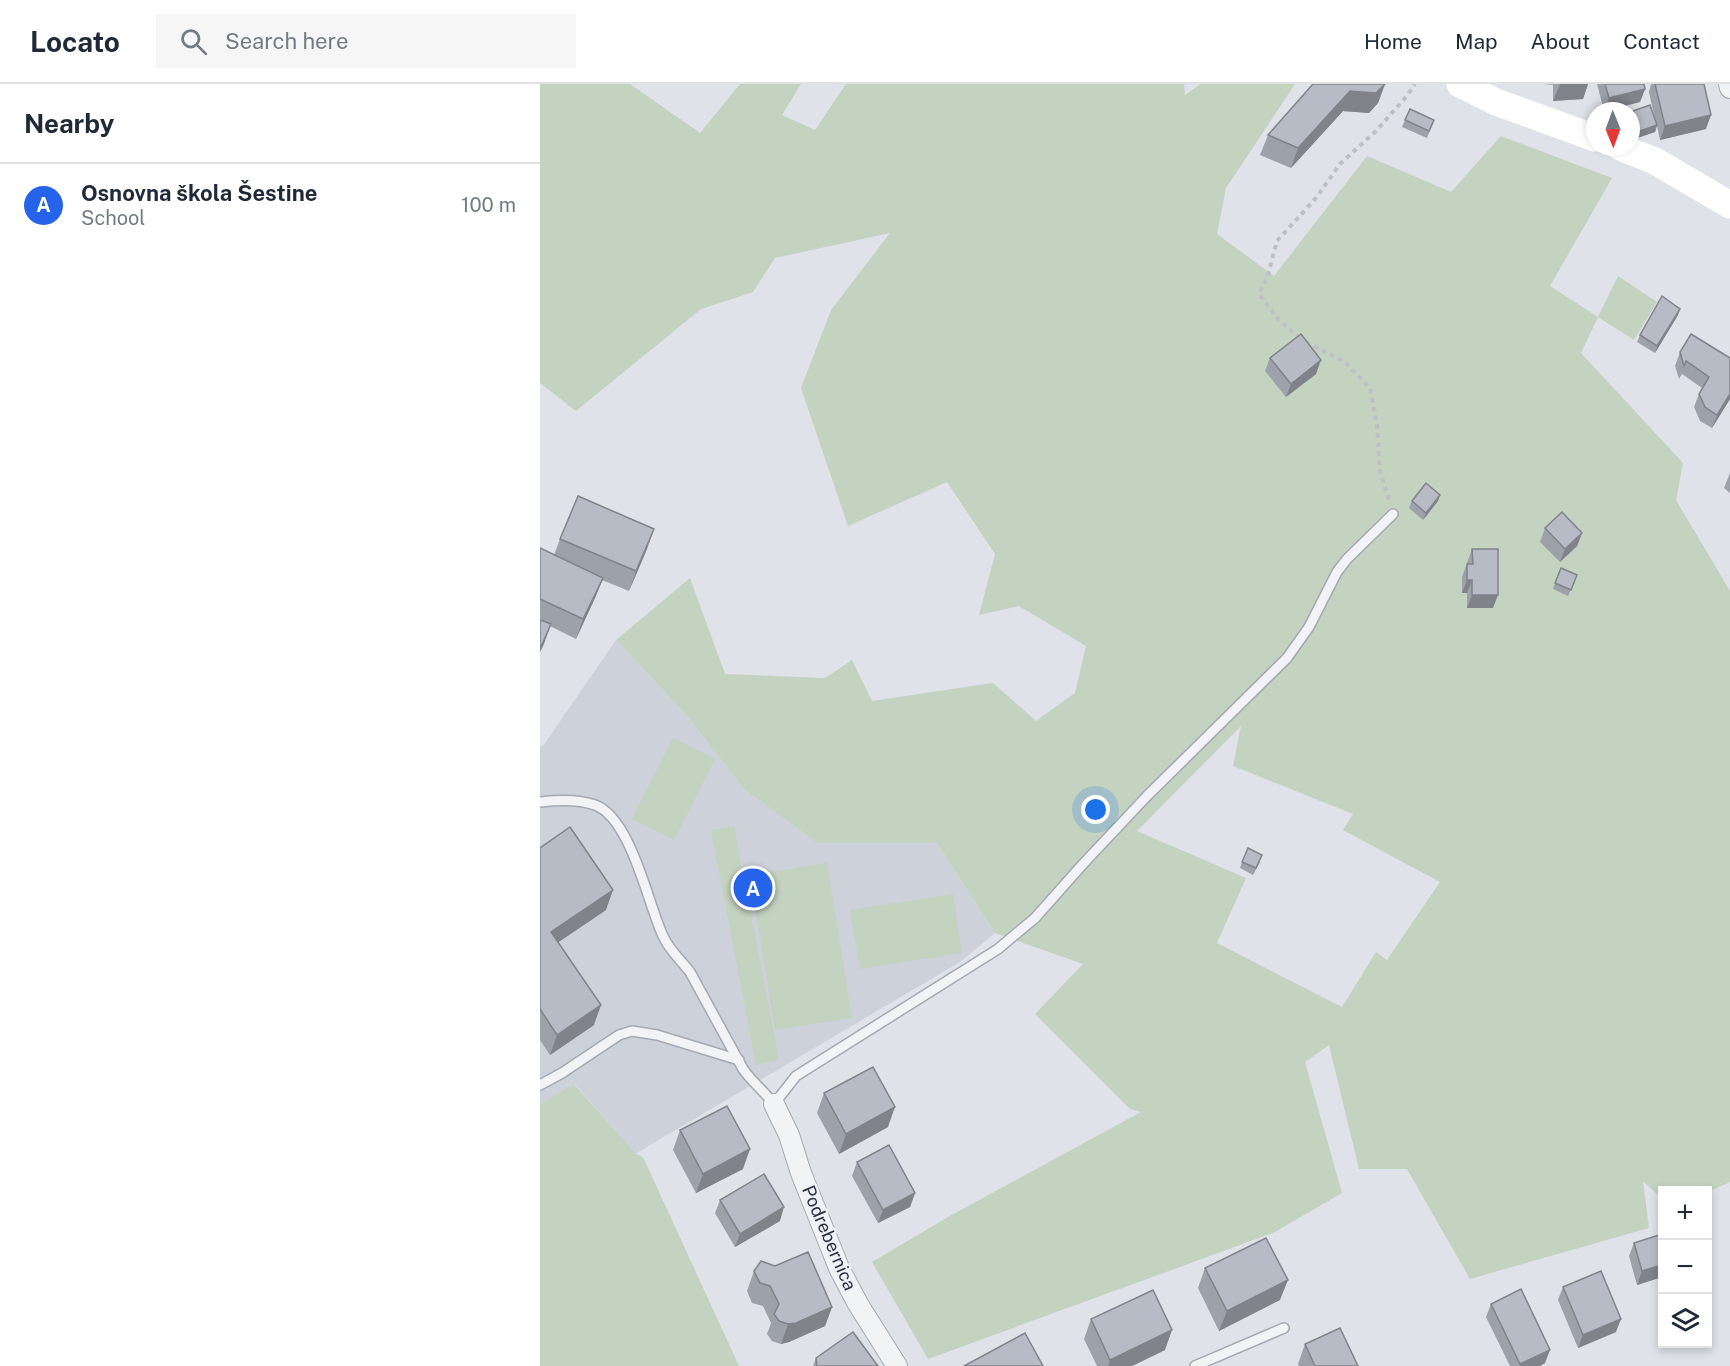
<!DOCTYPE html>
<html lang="en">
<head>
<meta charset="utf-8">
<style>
	:root { --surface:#fff; --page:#f6f6f7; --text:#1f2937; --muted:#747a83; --line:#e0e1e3; --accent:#2563eb }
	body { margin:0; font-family:"Public Sans",sans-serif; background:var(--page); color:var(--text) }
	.controls { position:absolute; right:18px; bottom:18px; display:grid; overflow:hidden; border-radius:0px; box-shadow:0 3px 9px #0003 }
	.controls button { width:54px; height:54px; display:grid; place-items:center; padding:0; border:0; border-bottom:2px solid var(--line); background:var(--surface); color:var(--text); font:30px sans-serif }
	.compass { position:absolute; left:1046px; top:18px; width:54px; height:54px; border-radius:50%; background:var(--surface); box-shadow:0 3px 9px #0003; rotate:179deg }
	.you { position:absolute; left:556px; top:726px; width:21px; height:21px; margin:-15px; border:4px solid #fff; border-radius:50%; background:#1a73e8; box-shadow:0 0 0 9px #1a73e833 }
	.badge { display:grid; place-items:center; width:39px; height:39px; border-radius:50%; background:var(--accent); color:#fff; font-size:20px; font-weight:700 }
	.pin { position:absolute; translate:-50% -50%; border:3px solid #fff; box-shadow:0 2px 6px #0006 }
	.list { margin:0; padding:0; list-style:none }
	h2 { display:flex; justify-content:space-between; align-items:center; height:78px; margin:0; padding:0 24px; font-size:26px }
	h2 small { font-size:20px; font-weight:400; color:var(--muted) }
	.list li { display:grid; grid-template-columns:39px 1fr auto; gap:18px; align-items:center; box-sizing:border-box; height:84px; padding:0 24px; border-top:2px solid var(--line) }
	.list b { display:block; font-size:22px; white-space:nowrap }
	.list p { margin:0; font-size:20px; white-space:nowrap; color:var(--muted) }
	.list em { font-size:20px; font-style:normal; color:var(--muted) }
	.icon { flex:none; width:33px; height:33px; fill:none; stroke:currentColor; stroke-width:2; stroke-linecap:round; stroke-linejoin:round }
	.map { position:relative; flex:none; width:1190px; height:1282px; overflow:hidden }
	header { display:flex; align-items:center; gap:36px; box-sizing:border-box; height:84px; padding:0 30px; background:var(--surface); border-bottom:2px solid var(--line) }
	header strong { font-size:28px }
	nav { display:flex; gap:33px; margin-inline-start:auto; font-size:21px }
	.search { width:420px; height:54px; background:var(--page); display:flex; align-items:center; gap:15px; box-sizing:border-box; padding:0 21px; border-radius:0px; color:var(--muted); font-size:22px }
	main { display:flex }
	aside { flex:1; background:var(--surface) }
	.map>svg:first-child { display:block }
</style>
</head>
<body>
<header>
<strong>Locato</strong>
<div class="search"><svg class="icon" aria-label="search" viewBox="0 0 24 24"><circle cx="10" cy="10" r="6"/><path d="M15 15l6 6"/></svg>Search here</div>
<nav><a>Home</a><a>Map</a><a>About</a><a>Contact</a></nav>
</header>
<main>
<aside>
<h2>Nearby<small></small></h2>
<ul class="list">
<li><span class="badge">A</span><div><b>Osnovna škola Šestine</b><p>School</p></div><em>100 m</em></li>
</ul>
</aside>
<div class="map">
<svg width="1190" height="1282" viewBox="0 0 1190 1282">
	<rect width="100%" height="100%" fill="#dfe2e8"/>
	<path fill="#cdd1da" d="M76,556L145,629L204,705L277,759H397L455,849L420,878L95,1070L35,1000L0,1020V663L3,662Z"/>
	<g fill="#c4d2c0" fill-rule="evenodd">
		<path d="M0,0H90L160,49L200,0H261L242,31L275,46L306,0H644L645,11L661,0H755L686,104L677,150L734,192L827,72L911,108L961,52L1072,94L1010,202L1058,233L1078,192L1117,218L1094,256L1058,233L1041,269L1143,379L1136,416L1190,507V1098L1168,1108V1106H1122V1115L1103,1097L1109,1144L930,1195L867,1085H819L789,961L765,978L802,1109L733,1149L388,1275L332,1178L408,1133L601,1028L590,1025L495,930L543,880L455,849L397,759H277L204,705L145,629L76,556L150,494L185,590L285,594L312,576L332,617L453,599L496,637L535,609L546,562L479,522L439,531L455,470L407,398L308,442L261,304L291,226L350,149L235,174L213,208L161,225L36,327L0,299ZM701,642L693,682L813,730L803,746L900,798L847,876L836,868L802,923L677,859L706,794L597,747Z"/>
		<path d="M133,654L175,675L134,756L92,735Z"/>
		<path d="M194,742L239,976L216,981L171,746Z"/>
		<path d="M287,779L312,934L235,946L210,791Z"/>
		<path d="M413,810L422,869L320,885L310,826Z"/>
		<path d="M34,1000L95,1069L103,1073L199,1282H0V1020Z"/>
	</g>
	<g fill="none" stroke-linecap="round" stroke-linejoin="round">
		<g stroke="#a4a9b2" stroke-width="12">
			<g id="service">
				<path d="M0,718C17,716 38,715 55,721C91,734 108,820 123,852C129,866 141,876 150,888L203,985C212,998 224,1007 234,1020L256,992L458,865L495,834L543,780L607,712L747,574L769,543L797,488L807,475L853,430"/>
				<path d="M0,1001L22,989L79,951L92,947L117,951L199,976"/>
				<path d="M655,1282L744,1244"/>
			</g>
		</g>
		<g stroke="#a4a9b2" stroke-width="22">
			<g id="minor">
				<path d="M1189,0L1190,4"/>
				<path d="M234,1020L249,1051L261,1089L299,1184L318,1220L357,1282"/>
			</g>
		</g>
		<g stroke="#bdc0c6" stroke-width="4" stroke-dasharray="4.5 4.5" stroke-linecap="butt">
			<path d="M760,254L737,234L719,210L728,191L737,157L776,114L800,80L836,47L867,12L875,0"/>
			<path d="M766,258L805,278L830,304L837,341L840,387L849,416"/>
		</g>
		<use href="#service" stroke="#f2f3f6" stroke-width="9"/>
		<use href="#minor" stroke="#f2f3f6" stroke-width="20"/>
		<g stroke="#fff" stroke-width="27">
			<path d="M920,0L956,18L1055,54"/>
			<path d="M1080,63L1115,77L1190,121"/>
		</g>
	</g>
	<g fill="#9da1a9">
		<path d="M845,0L838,19L829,29L803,27L751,84L720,71L728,51Z"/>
		<path d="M1004,0H1048L1043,15L1013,17V1Z"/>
		<path d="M1057,0H1104L1105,5L1100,18L1064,27Z"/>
		<path d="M1111,0H1164L1166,45L1120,56L1117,42L1115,48L1097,54L1091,36V32L1093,27L1115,36L1109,8Z"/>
		<path d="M865,36H894L887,54L862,43Z"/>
		<path d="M1138,231L1115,269L1097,258L1100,251Z"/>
		<path d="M1151,250L1190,315L1172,344L1160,337L1154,323L1159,310L1162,304L1142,290L1139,295L1135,282L1140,268Z"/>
		<path d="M730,274L776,290L746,313L725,287Z"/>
		<path d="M1190,389V409L1184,404Z"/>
		<path d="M900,411L898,417L883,436L869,424L872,417Z"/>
		<path d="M1005,444L1042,449L1037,462L1020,478L1000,458Z"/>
		<path d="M20,455L107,465L89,507L62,496L55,514L36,555L10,542L0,568V464L14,471Z"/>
		<path d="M932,465L953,524H927V509H922V493Z"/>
		<path d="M1021,484L1037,491L1028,512L1013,505Z"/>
		<path d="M0,764L66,826L18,858L54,941L10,971L0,956Z"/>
		<path d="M702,778H720L713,791L700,784Z"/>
		<path d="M284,1009L348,1043L299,1070L277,1029Z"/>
		<path d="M140,1046L203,1085L156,1109L133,1066Z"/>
		<path d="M317,1078L375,1109L370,1123L338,1139L312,1092Z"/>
		<path d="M180,1116L240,1137L195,1163L175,1129Z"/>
		<path d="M1122,1150V1193L1097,1201L1089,1172L1094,1159Z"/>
		<path d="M665,1184L740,1216L679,1247L658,1204Z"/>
		<path d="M214,1187L292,1223L285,1242L249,1258L241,1260L232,1257L227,1250L231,1239L223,1222L212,1219L207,1207Z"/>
		<path d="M1023,1203L1076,1248L1038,1264L1018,1216Z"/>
		<path d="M951,1220L1005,1279L1000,1282H970L946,1233Z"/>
		<path d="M551,1235L625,1266L592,1282H557L544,1255Z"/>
		<path d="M765,1260L818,1282H759L758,1280Z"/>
		<path d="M276,1274L338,1282H273Z"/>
	</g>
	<g fill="#80838a">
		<path d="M845,0L838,19L829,29L803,27L751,84L758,64L810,7Z"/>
		<path d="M1020,0H1048L1043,15L1013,17Z"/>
		<path d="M1105,5L1100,18L1064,27L1069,14Z"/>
		<path d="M1171,31L1166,45L1120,56L1125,42Z"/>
		<path d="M1117,41L1115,48L1097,54L1100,47Z"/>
		<path d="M1140,225L1138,231L1115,269L1117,262Z"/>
		<path d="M781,276L776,290L746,313L751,300Z"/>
		<path d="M1190,310V315L1172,344L1177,331Z"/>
		<path d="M900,411L898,417L883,436L886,429Z"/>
		<path d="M114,445L107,465L89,507L96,487Z"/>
		<path d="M1042,449L1037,462L1020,478L1025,465Z"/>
		<path d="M63,494L55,514L36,555L43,535Z"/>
		<path d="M927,496H932L927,509H922Z"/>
		<path d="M932,511H958L953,524H927Z"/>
		<path d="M11,540L4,560L0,568V565Z"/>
		<path d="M73,806L66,826L4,868L11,848Z"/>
		<path d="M61,921L54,941L10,971L17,951Z"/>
		<path d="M355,1023L348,1043L299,1070L306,1050Z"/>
		<path d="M210,1065L203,1085L156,1109L163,1090Z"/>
		<path d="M375,1109L370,1123L338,1139L343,1126Z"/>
		<path d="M244,1123L240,1137L195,1163L200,1150Z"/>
		<path d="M1122,1181V1193L1097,1201L1102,1187Z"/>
		<path d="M748,1196L740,1216L679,1247L687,1227Z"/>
		<path d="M292,1223L285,1242L249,1258L241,1260L248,1240Z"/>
		<path d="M1081,1235L1076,1248L1038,1264L1043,1251Z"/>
		<path d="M632,1246L625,1266L592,1282H568L570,1276Z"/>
		<path d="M1010,1266L1005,1279L1000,1282H980V1280Z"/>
	</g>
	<g fill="#b7bbc5" stroke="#80838a" stroke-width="1.5">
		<path d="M773,0H845L836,9L810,7L758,64L728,51Z"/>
		<path d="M1065,0H1104L1105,5L1069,14Z"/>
		<path d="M1115,0H1164L1171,31L1125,42Z"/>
		<path d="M1110,21L1117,41L1100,47L1093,27Z"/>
		<path d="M870,25L894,36L889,47L865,36Z"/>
		<path d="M1122,212L1140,225L1117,262L1100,251Z"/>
		<path d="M761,250L781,276L751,300L730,274Z"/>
		<path d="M1151,250L1190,274V310L1177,331L1165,323L1159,310L1169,293L1146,277L1144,282L1140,268Z"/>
		<path d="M886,399L900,411L886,429L872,417Z"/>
		<path d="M38,412L114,445L96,487L20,455Z"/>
		<path d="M1022,428L1042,449L1025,465L1005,444Z"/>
		<path d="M0,464L63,494L43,535L0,515Z"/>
		<path d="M932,465H958V511H932V496H927V480H933Z"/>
		<path d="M1021,484L1037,491L1031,506L1015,499Z"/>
		<path d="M0,536L11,540L0,565Z"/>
		<path d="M30,743L73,806L11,848L61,921L17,951L0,925V764Z"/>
		<path d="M708,764L722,771L716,784L702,778Z"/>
		<path d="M333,983L355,1023L306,1050L284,1009Z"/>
		<path d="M187,1022L210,1065L163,1090L140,1046Z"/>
		<path d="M349,1061L375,1109L343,1126L317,1078Z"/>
		<path d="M224,1090L244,1123L200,1150L180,1116Z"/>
		<path d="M1122,1150V1181L1102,1187L1094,1159Z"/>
		<path d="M726,1154L748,1196L687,1227L665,1184Z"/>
		<path d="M268,1168L292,1223L256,1239L248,1240L239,1237L234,1230L239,1220L230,1202L220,1199L214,1187L221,1177L235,1182Z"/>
		<path d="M1061,1187L1081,1235L1043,1251L1023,1203Z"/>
		<path d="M981,1205L1010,1266L980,1280L951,1220Z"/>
		<path d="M613,1206L632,1246L570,1276L551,1235Z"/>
		<path d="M800,1244L818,1282H775L765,1260Z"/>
		<path d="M313,1248L338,1282H277L276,1274Z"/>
		<path d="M485,1249L503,1282H424Z"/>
	</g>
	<g text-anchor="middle" stroke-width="5" stroke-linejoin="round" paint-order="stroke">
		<g font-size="18" fill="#282f3f" stroke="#eff1f6">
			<text transform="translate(289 1154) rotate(67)" y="6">Podrebernica</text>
		</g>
	</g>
</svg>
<div class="controls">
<button>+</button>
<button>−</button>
<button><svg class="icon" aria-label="layers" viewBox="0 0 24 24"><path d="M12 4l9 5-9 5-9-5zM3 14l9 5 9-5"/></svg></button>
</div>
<svg class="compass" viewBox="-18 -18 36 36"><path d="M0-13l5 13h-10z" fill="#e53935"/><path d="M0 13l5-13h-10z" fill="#747a83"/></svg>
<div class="you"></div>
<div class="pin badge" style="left:213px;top:804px">A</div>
</div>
</main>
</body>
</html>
